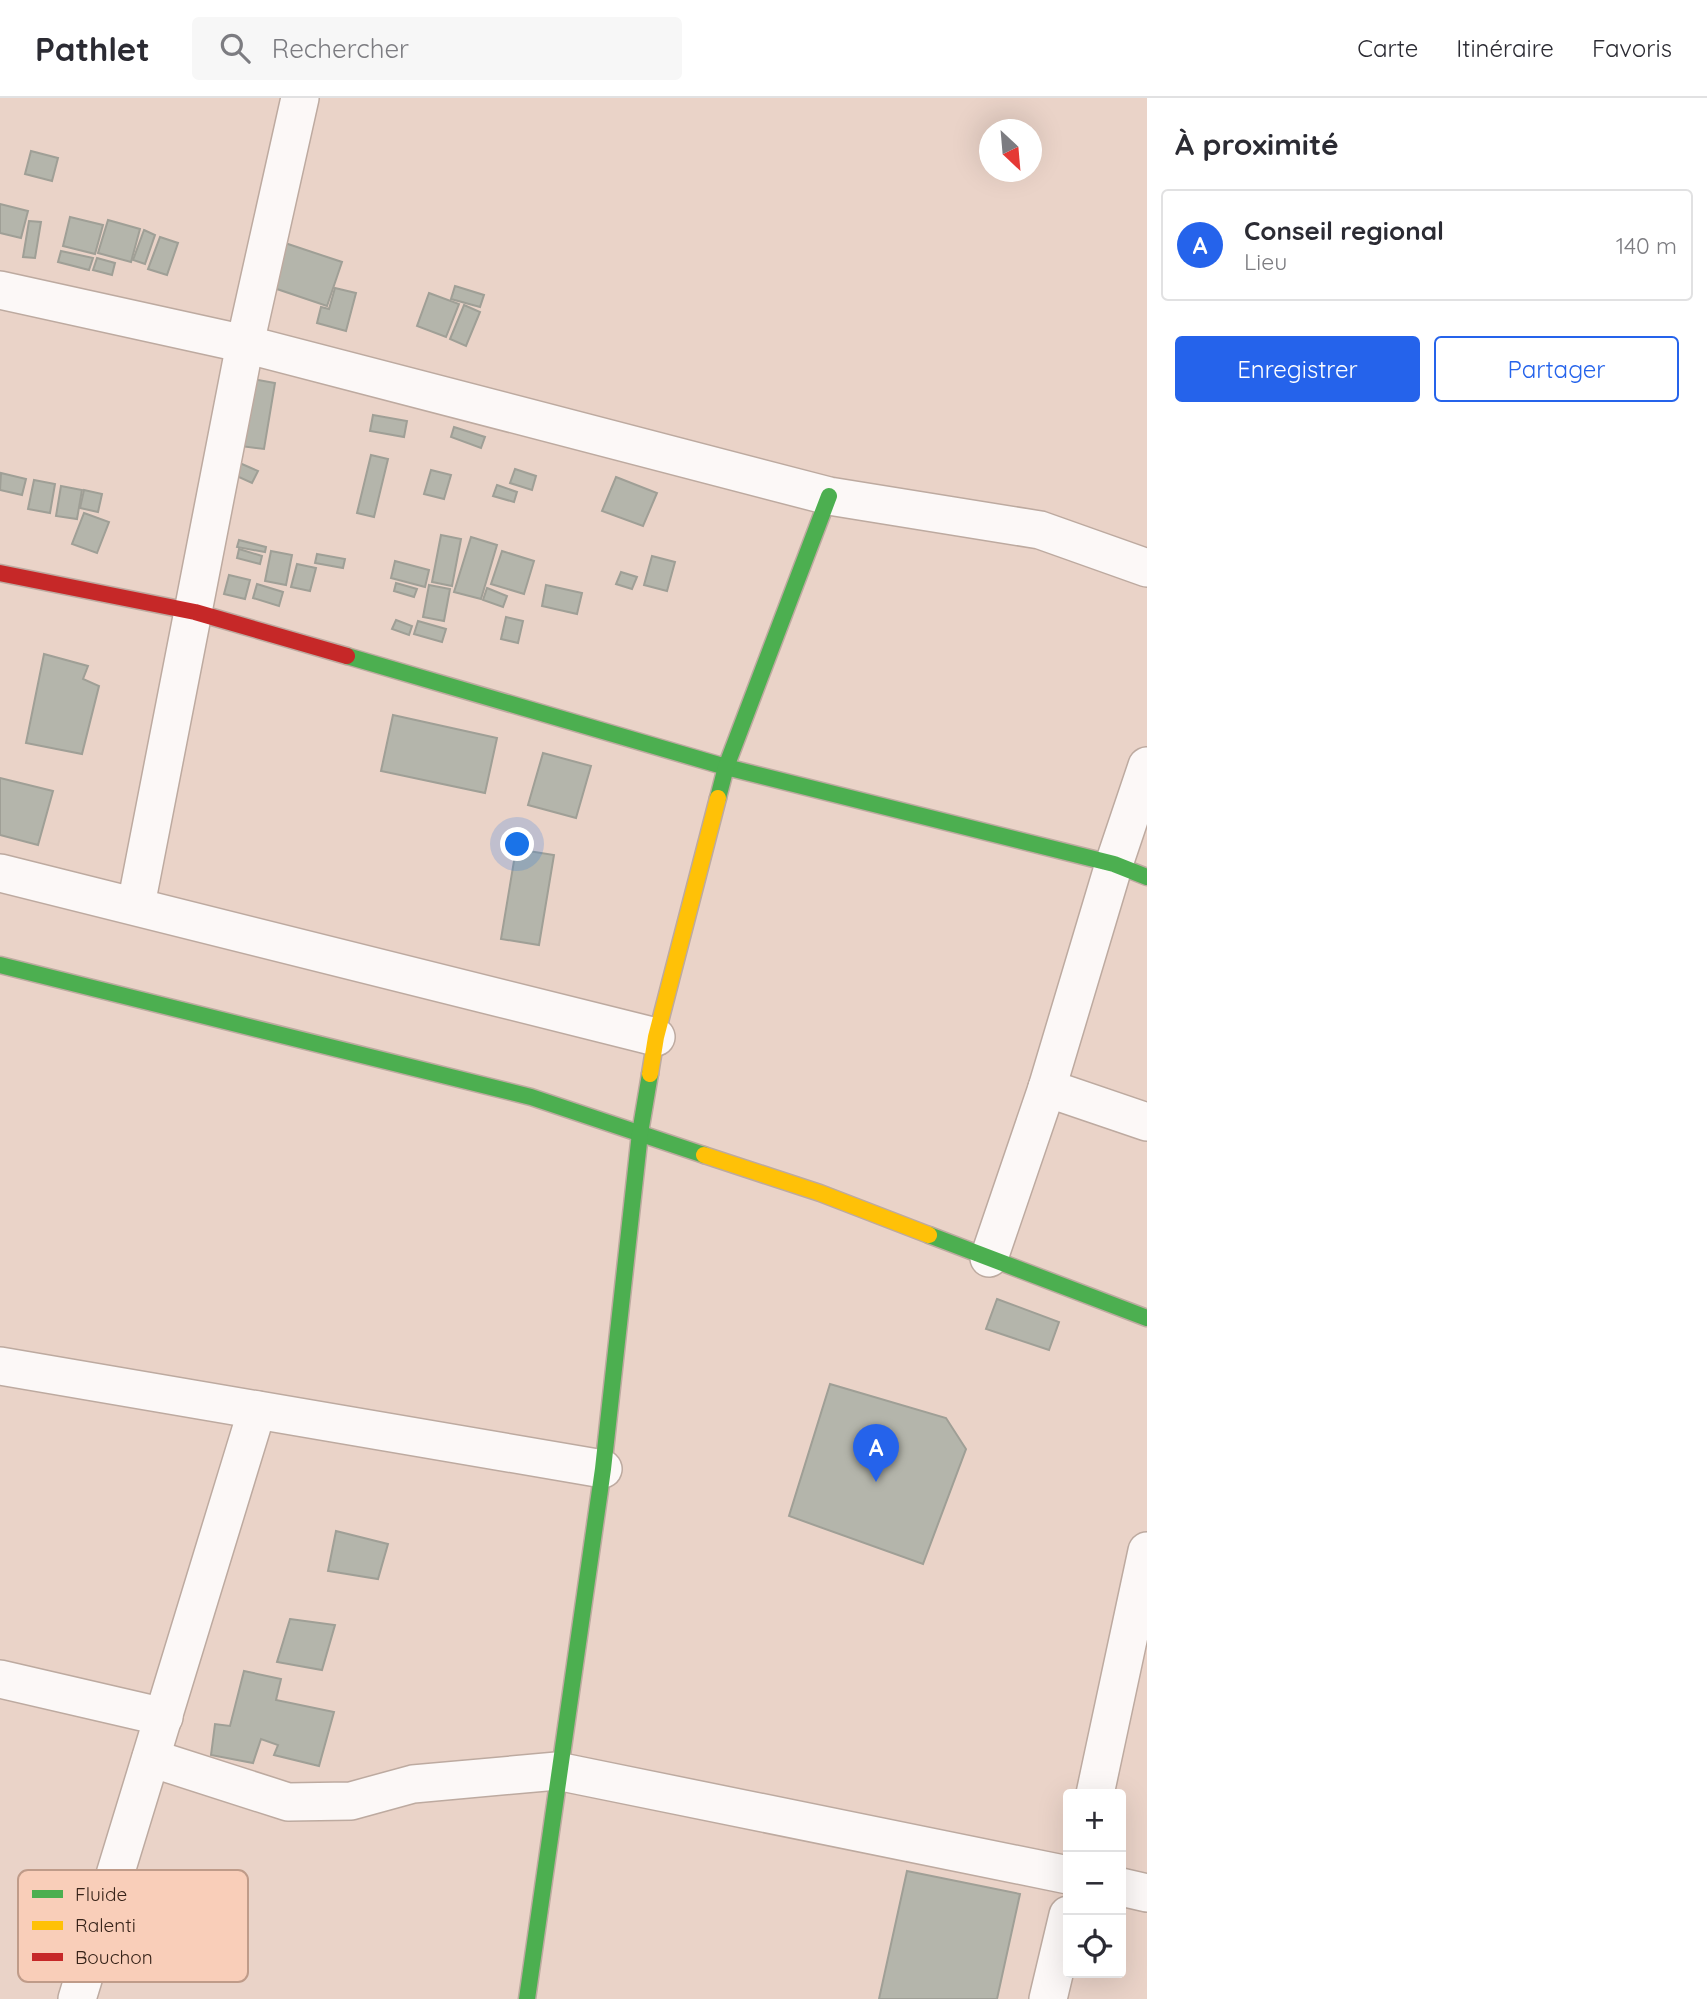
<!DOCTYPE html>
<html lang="fr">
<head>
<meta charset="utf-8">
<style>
	:root { --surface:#fff; --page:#f7f7f7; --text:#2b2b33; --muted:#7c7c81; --line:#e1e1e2; --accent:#2563eb }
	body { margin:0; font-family:Quicksand,sans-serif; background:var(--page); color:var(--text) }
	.controls { position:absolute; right:21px; bottom:21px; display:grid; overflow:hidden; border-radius:7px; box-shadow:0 7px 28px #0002 }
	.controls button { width:63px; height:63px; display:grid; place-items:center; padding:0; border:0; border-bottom:2px solid var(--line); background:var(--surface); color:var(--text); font:35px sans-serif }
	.compass { position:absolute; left:979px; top:21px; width:63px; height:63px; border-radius:50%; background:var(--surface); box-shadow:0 7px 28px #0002; rotate:154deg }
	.you { position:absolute; left:518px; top:747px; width:24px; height:24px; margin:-18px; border:5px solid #fff; border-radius:50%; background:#1a73e8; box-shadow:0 0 0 10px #1a73e833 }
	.badge { display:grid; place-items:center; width:46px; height:46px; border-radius:50%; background:var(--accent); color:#fff; font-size:23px; font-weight:700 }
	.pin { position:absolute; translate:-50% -58px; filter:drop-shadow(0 2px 4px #0008) }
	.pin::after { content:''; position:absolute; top:37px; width:24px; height:21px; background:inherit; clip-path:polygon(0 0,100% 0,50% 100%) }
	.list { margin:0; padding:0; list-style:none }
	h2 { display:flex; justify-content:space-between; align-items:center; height:91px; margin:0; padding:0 28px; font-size:30px }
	h2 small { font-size:23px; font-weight:400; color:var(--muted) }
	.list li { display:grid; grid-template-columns:46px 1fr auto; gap:21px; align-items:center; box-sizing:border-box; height:112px; margin:0 14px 14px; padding:0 14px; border:2px solid var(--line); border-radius:7px }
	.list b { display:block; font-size:26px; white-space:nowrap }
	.list p { margin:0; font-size:23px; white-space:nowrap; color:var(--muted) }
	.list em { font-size:23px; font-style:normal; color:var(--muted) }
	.actions { display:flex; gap:14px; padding:21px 28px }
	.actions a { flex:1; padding:16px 0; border:2px solid var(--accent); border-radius:7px; text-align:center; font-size:24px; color:var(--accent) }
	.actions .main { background:var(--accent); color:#fff }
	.icon { flex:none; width:38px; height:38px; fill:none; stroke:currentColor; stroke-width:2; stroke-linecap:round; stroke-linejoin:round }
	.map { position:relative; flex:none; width:1147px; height:1901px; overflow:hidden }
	header { display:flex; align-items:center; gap:42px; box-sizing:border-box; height:98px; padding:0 35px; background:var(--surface); border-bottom:2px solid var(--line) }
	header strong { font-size:33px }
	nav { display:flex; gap:38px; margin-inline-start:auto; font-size:24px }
	.search { width:490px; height:63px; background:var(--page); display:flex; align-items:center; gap:18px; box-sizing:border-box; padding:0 24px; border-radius:7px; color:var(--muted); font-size:26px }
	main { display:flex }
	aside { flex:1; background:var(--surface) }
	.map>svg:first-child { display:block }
</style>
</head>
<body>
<header>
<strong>Pathlet</strong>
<div class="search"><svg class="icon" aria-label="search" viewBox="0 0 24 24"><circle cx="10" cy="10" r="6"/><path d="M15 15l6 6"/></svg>Rechercher</div>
<nav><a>Carte</a><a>Itinéraire</a><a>Favoris</a></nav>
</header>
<main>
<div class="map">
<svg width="1147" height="1901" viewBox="0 0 1147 1901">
	<rect width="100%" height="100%" fill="#ead3c8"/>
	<g fill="#b4b5ab" stroke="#9f9f96" stroke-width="2">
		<path d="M31,53L58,60L52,83L25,76Z"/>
		<path d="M0,106L28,113L21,140L0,135Z"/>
		<path d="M70,119L103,127L95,156L63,148Z"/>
		<path d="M108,122L140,131L131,164L98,155Z"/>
		<path d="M29,123L41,124L35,160L23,159Z"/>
		<path d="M144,132L155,137L145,166L133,162Z"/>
		<path d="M160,139L178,145L167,177L148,171Z"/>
		<path d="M285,145L342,164L327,208L271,189Z"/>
		<path d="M61,153L93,160L89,172L58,164Z"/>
		<path d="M97,160L115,165L112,177L93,172Z"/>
		<path d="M455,188L484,197L480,209L451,201Z"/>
		<path d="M335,190L356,195L346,233L317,225L321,209L329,211Z"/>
		<path d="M429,195L459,206L446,239L417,228Z"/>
		<path d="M464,207L480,214L466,248L450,241Z"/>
		<path d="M252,281L275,285L264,351L240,348Z"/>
		<path d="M373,317L407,323L404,339L370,333Z"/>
		<path d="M454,329L485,339L481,350L451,339Z"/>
		<path d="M371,357L388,361L374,419L357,415Z"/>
		<path d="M235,363L258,373L252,385L230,375Z"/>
		<path d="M515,371L536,378L532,392L510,385Z"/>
		<path d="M431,372L451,377L444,401L424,396Z"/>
		<path d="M1,375L26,381L22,397L0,392Z"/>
		<path d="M616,379L657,395L643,428L602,413Z"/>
		<path d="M34,382L55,386L50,415L28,411Z"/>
		<path d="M497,387L517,394L514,404L493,398Z"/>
		<path d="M61,388L82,392L77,421L56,418Z"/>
		<path d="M84,392L102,396L98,414L80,410Z"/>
		<path d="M84,415L109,424L97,455L72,446Z"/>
		<path d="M441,437L461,441L452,488L432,484Z"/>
		<path d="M471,439L497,447L481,501L454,494Z"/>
		<path d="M239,442L266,449L265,454L237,449Z"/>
		<path d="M239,451L262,458L260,466L237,460Z"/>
		<path d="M271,453L292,457L286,487L265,483Z"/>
		<path d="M502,453L534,463L524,496L491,486Z"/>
		<path d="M317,456L345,461L343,470L315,465Z"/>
		<path d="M652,458L675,464L667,493L644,487Z"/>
		<path d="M395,463L429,472L425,489L391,480Z"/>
		<path d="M297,466L316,470L310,493L291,489Z"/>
		<path d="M621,474L637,479L632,491L616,486Z"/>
		<path d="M229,477L250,482L245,501L224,496Z"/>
		<path d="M396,485L417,491L414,499L394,493Z"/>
		<path d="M257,486L283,494L279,508L253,500Z"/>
		<path d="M429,487L450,491L444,523L423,519Z"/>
		<path d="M546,487L582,495L577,516L542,508Z"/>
		<path d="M487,490L507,498L503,509L483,502Z"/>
		<path d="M506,519L523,523L518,545L501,541Z"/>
		<path d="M396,522L412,528L409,537L392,531Z"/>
		<path d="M418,523L446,531L442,544L414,536Z"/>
		<path d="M44,556L88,568L83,581L99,588L82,656L26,645Z"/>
		<path d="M393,617L497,640L485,695L381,673Z"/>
		<path d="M543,655L591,668L576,720L528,707Z"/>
		<path d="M0,680L53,693L38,747L0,737Z"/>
		<path d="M516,751L554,757L539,847L501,841Z"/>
		<path d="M997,1201L1059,1224L1049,1252L986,1231Z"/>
		<path d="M830,1286L946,1320L966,1351L923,1466L789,1418Z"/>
		<path d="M336,1433L388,1446L378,1481L328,1473Z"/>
		<path d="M290,1521L335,1527L322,1572L277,1564Z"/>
		<path d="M244,1573L281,1581L276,1602L334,1614L319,1668L274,1657L278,1647L261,1641L253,1665L211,1657L215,1626L230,1628Z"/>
		<path d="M907,1773L1020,1796L997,1901H879Z"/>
	</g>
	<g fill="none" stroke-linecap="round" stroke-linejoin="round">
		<g stroke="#bdaaa0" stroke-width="40">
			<g id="street">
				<path d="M0,192L245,246L829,398L1040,432L1147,470"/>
				<path d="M0,775L656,939"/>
				<path d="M136,807L245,246L300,0"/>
				<path d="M1047,990L1147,1024"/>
				<path d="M989,1160L1047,990L1114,766L1147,668"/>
				<path d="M0,1268L603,1371"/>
				<path d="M0,1581L164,1619"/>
				<path d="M151,1660L288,1704L351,1703L413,1686L557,1673L1068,1777"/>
				<path d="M1095,1696L1147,1453"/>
				<path d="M1121,1789L1147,1795"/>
				<path d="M77,1901L257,1312"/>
				<path d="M1048,1901L1068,1817"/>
			</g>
		</g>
		<g stroke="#bdaaa0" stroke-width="19">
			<g id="fast">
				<path d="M347,558L726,669L1114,766L1147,779"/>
				<path d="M718,700L726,669L829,398"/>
				<path d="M0,867L531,999L704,1057"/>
				<path d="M929,1137L1147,1220"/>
				<path d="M527,1901L603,1371L640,1035L650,976"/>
			</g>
		</g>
		<g stroke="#bdaaa0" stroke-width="19">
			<g id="slow">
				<path d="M650,976L656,939L718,700"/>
				<path d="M704,1057L820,1095L929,1137"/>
			</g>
		</g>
		<g stroke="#bdaaa0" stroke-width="19">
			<path id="jam" d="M0,475L195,514L347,558"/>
		</g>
		<use href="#street" stroke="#fcf8f7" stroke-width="37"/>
		<use href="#fast" stroke="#4caf50" stroke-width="16"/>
		<use href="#slow" stroke="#ffc107" stroke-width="16"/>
		<use href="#jam" stroke="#c62828" stroke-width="16"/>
	</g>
	<rect x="18" y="1772" width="230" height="112" rx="10" fill="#f9ceb9" stroke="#bf9b89" stroke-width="2"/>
	<rect x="32" y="1792" width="31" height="8" fill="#4caf50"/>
	<rect x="32" y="1823" width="31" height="9" fill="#ffc107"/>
	<rect x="32" y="1855" width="31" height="8" fill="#c62828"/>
	<g font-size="19" fill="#372319">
		<text x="75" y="1803">Fluide</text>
		<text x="75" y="1834">Ralenti</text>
		<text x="75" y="1866">Bouchon</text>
	</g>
</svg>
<div class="controls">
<button>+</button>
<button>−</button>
<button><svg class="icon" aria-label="locate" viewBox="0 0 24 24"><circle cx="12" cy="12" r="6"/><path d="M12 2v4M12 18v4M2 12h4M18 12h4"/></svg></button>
</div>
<svg class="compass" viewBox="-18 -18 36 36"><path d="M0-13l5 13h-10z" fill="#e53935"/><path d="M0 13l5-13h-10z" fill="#7c7c81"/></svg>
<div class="you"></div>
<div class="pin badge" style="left:876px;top:1384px">A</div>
</div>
<aside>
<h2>À proximité<small></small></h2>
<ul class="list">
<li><span class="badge">A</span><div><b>Conseil regional</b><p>Lieu</p></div><em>140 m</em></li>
</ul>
<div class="actions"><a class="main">Enregistrer</a><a>Partager</a></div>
</aside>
</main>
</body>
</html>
